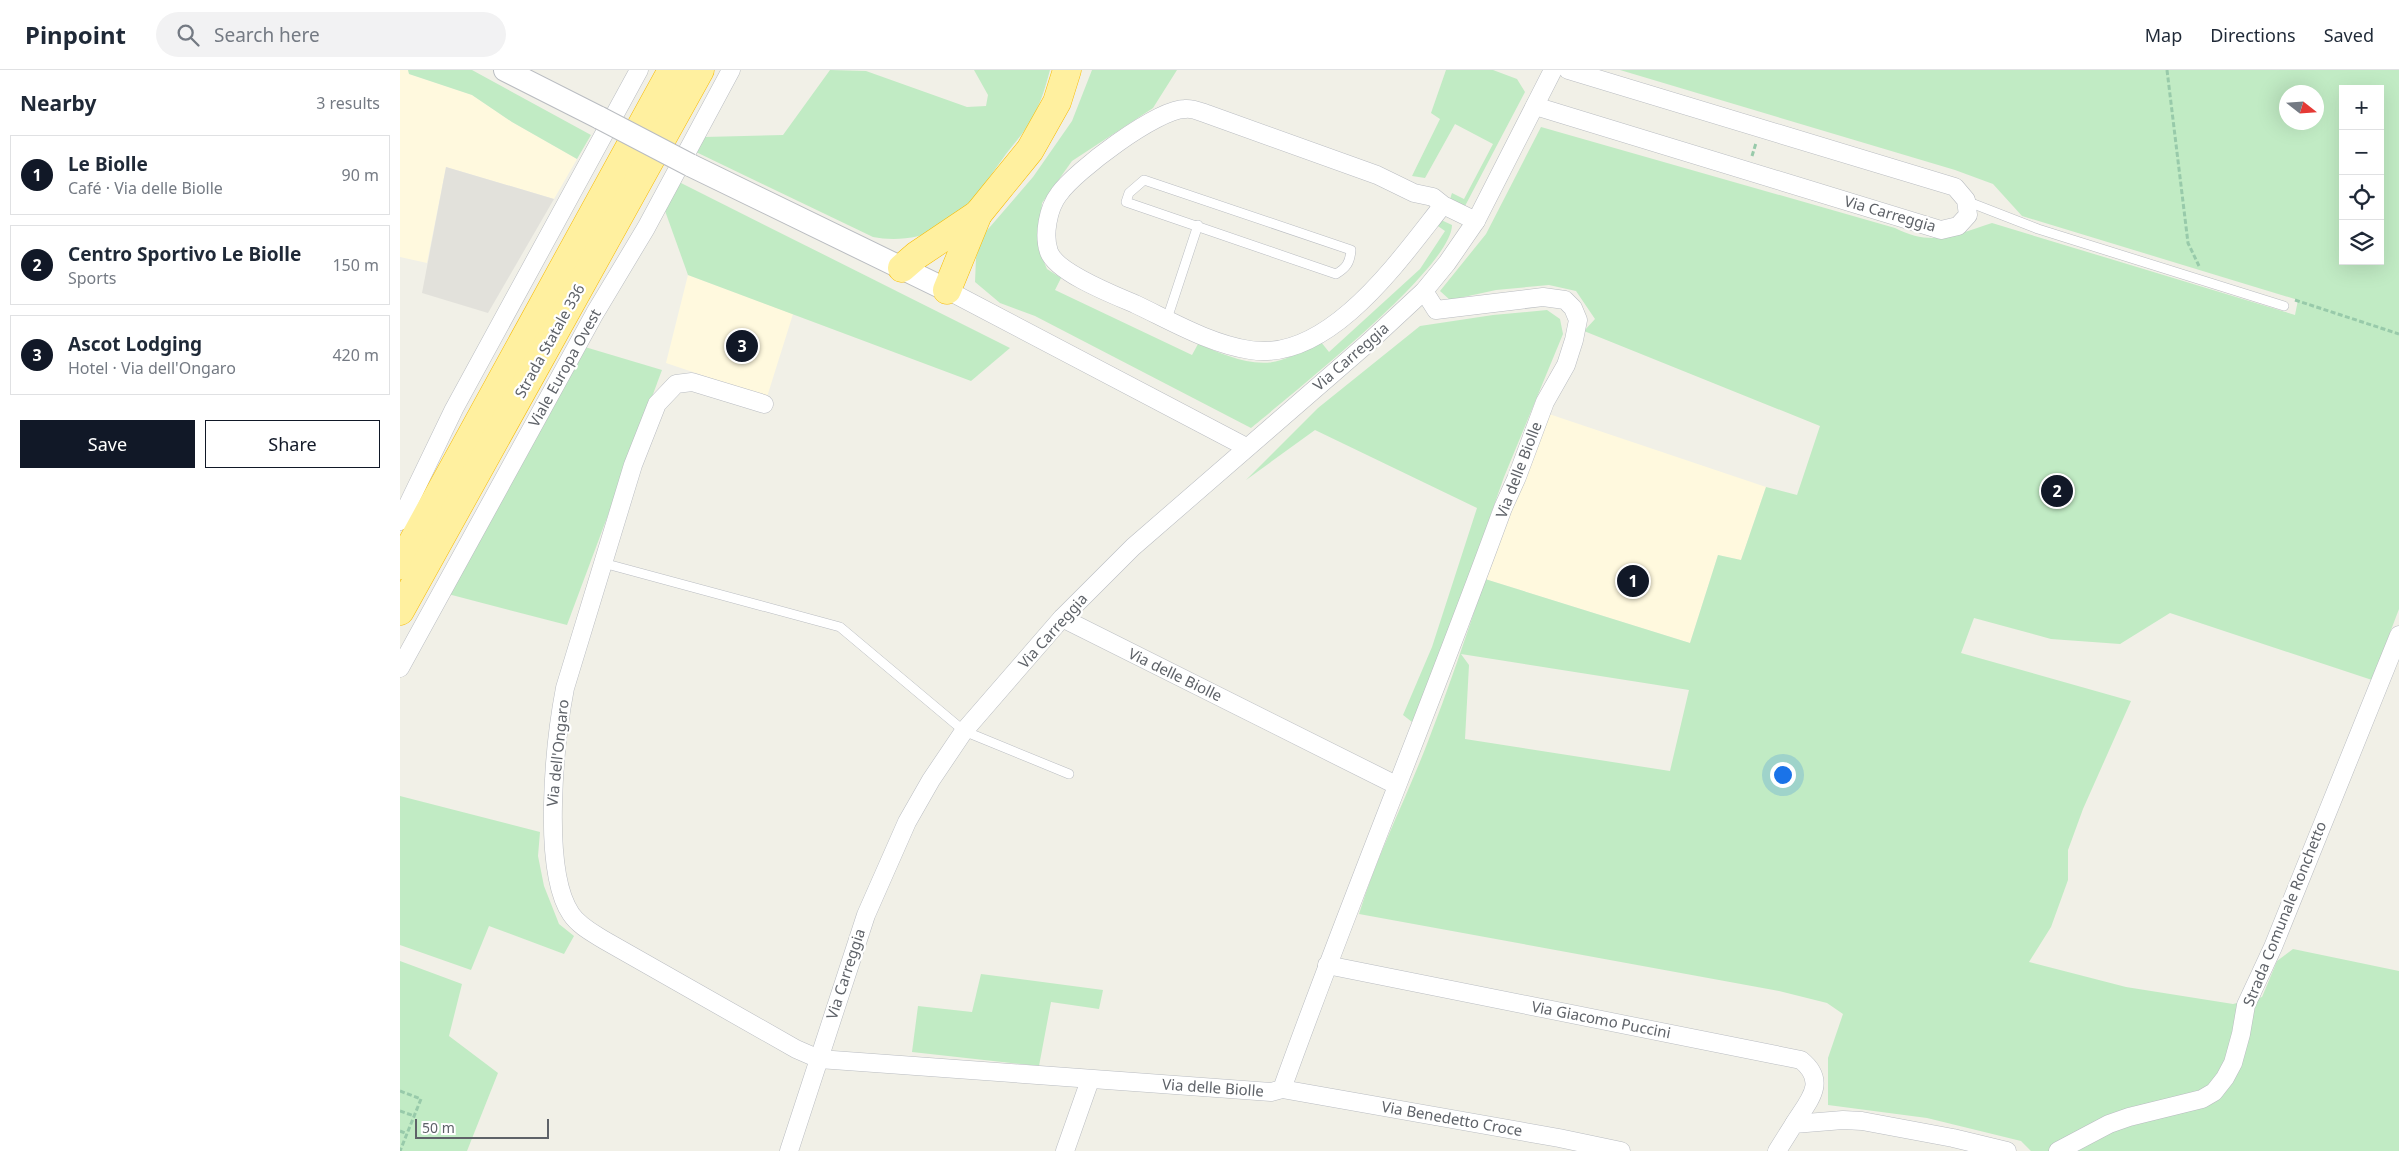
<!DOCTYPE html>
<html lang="en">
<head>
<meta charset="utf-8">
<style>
	:root { --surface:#fff; --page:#f2f2f3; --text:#1f2937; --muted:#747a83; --line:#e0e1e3; --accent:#111827 }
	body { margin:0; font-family:"Noto Sans",sans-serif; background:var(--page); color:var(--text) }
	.controls { position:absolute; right:15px; top:15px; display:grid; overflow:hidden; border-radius:0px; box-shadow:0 5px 20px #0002 }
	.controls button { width:45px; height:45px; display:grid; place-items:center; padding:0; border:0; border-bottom:1px solid var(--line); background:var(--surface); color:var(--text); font:25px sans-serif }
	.compass { position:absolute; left:1879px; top:15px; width:45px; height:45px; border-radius:50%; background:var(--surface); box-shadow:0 5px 20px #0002; rotate:107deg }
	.scale { position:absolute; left:15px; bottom:12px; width:134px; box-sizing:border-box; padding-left:5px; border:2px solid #5e6268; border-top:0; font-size:14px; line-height:18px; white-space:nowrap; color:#5e6268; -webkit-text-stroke:4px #fff; paint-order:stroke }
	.you { position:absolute; left:1382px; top:704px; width:18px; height:18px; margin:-12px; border:4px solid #fff; border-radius:50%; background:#1a73e8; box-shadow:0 0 0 8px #1a73e833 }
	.badge { display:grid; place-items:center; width:32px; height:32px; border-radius:50%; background:var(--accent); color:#fff; font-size:16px; font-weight:700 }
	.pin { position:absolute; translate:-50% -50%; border:2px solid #fff; box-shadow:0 1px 5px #0006 }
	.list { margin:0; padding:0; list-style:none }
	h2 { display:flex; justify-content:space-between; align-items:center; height:65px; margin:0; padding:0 20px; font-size:21px }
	h2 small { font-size:16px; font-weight:400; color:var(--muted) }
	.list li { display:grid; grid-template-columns:32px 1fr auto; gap:15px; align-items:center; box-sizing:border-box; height:80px; margin:0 10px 10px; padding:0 10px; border:1px solid var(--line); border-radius:0px }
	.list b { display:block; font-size:19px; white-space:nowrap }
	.list p { margin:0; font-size:16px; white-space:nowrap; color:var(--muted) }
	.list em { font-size:16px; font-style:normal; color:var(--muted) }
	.actions { display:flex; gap:10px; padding:15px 20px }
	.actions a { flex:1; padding:11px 0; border:1px solid var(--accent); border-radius:0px; text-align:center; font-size:18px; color:var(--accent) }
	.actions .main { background:var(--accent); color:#fff }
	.icon { flex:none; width:28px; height:28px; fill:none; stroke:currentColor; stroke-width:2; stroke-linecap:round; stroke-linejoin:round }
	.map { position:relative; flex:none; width:1999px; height:1081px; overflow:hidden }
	header { display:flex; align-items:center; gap:30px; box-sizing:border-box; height:70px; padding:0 25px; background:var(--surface); border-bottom:1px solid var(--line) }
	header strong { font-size:24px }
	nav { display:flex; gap:28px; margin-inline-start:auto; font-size:18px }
	.search { width:350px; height:45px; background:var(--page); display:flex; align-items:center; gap:12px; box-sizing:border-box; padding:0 18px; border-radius:28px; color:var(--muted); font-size:19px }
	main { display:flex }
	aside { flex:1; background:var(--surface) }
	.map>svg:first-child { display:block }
</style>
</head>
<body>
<header>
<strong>Pinpoint</strong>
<div class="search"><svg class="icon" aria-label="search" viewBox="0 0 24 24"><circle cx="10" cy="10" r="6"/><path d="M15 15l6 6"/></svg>Search here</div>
<nav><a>Map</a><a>Directions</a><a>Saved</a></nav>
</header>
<main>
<aside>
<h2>Nearby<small>3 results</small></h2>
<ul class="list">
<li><span class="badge">1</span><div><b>Le Biolle</b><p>Café · Via delle Biolle</p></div><em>90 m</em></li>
<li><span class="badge">2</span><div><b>Centro Sportivo Le Biolle</b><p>Sports</p></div><em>150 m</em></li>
<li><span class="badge">3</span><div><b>Ascot Lodging</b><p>Hotel · Via dell'Ongaro</p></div><em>420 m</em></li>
</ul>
<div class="actions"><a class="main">Save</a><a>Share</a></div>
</aside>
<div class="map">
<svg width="1999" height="1081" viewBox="0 0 1999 1081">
	<rect width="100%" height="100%" fill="#f1f0e7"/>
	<g fill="#fff9de">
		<path d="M0,0H8L9,4L72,25L112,52L177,89L154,129L46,97L27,193L0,187Z"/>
		<path d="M288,205L393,244L367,327L266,293Z"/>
		<path d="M1149,344L1366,417L1341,490L1318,485L1290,573L1085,509Z"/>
	</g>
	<path fill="#e2e1db" d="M46,97L154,129L88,243L22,223Z"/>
	<g fill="#c1ebc4" fill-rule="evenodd">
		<path d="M8,0H72L191,65L177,89L112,52L72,25L9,4Z"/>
		<path d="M430,0L466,1L567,37L586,36L588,25L574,0H650C646,15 642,29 635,43C628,58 616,71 606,84C587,110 569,140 540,158C521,169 493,171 473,167L296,82L304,67L383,65Z"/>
		<path d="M692,0H777L753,38L672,91L642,133L638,178L647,199L661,208L655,220L792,285L798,274C823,284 854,299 881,290C895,286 908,278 921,272L929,282L1020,199L1045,161L1035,154L1039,149L1052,155C1052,198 889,326 851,358L635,246L600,233L575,212L576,188L583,165L633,107L672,51Z"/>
		<path d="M1046,0H1093L1117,9L1125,22L1065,136L1050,129L1052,123L1064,129L1093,74L1055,54L1025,108L1012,106L1040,49L1031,43Z"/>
		<path d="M1220,0H1999V539L1972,610L1770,543L1720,574L1651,569L1574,548L1561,583L1731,631L1683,739L1668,780V810L1651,857L1629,892L1726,917L1833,934L1862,927L1877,891L1893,879L1999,901V1081H1631L1621,1071L1527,1048L1428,1035V988L1443,944L1427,933L1379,921L959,844C977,785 1005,731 1027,674C1048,620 1067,564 1085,509L1290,573L1318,485L1341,490L1366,417L1397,425L1420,356L1184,261L1195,249L1176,221L1149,215L1096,220L1050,230L1040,221L1086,164L1141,57L1495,158C1532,177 1555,165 1592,153L1895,245L1898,230L1622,146L1593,114L1555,100ZM1943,19H1980V191H1943ZM1886,22H1916V52H1886ZM1061,584L1289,620L1270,701L1065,669L1069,595Z"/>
		<path d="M279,112L610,278L571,311L288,205L264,138Z"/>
		<path d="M1147,240L1160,249L1163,264L1104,407L1042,584L1012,652L1003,645L1032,577L1077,438L915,360L846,410L918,338L1020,256L1093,245Z"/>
		<path d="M185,277L262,300L167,555L48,524Z"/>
		<path d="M0,726L140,762L138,786L144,816L159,854L174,866L164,884L89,856L71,900L0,875Z"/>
		<path d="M0,891L62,914L49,966L98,1003L67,1081H0Z"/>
		<path d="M581,904L703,920L699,939L651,932L639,996L512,982L518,936L572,942Z"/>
	</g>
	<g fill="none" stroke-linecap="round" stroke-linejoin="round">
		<g stroke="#b9bcc1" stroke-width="10">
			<g id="service">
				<path d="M744,110L951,180C950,193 946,198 936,204L726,132L729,123Z"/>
				<path d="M1566,131L1638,159L1884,236"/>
				<path d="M767,249L798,155"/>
				<path d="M203,493L440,557L564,661L669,704"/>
			</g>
		</g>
		<g stroke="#b9bcc1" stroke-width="19">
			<g id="minor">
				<path d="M1135,36L1541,160L1558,156L1568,145L1566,130L1555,117L1168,0"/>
				<path d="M1043,135C1000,189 929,293 850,280C810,274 771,251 735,234C714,225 657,203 649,182C643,165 648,138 659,124C675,101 757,39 785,39C792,38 801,42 807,44L977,105L1014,123L1033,127L1043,135L1076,151"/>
				<path d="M547,220L846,377"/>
				<path d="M364,334L292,312L276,314L257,334L233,395L165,618C155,670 141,800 171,844C179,856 193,863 204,870L396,979L419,989L871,1022L882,1019C952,824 1032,633 1103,438L1117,407L1145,332L1166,295L1174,270L1178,250L1173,238L1165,230L1143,227L1036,240L1024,221"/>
				<path d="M0,451L54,339L239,0"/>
				<path d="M662,548L996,715"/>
				<path d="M0,598L195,243L246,158L331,0"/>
				<path d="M927,895L1401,990C1428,1012 1409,1030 1394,1054"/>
				<path d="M882,1019L1159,1068L1221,1081"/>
				<path d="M389,1081L466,845L507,752L531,710L564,661L662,548L733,477L968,273L1024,221L1047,193L1076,151L1153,0"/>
				<path d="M665,1081L690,1010"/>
				<path d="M1377,1081L1394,1054L1443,1050L1462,1051L1553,1068L1607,1081"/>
				<path d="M1658,1081L1709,1054L1729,1047L1802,1029L1814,1022L1825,1008L1833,993L1841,964L1846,935L1873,877L1999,565"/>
			</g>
		</g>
		<g stroke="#b9bcc1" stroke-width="24">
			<g id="tertiary">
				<path d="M105,0L200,48"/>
				<path d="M290,95L547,220"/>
			</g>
		</g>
		<g stroke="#f8bb00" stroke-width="29">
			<g id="trunk">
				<path d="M502,198L517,185L578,144L630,80L657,32L667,0"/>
				<path d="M547,220L578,144"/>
				<path d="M0,495L272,0"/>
				<path d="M0,541L300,0"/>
			</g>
		</g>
		<g stroke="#98caaa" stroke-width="3" stroke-dasharray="5 2.5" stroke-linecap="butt">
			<path d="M1767,0L1788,173L1799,196"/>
			<path d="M1352,86L1356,73"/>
			<path d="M1895,230L1999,264"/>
			<path d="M0,1021L21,1029L0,1081"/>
			<path d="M0,1041L14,1046"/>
			<path d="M0,1061L7,1064"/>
		</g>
		<use href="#service" stroke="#fff" stroke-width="9"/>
		<use href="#minor" stroke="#fff" stroke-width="18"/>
		<use href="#tertiary" stroke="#fff" stroke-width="22"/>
		<use href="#trunk" stroke="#fff09f" stroke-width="28"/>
		<g stroke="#b9bcc1" stroke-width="24" stroke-linecap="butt">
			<path id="tertiary-bridge" d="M200,48L290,95"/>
		</g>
		<use href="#tertiary-bridge" stroke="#fff" stroke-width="22"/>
	</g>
	<g text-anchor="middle" stroke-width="4.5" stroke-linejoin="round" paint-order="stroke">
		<g font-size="15" fill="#5e6268" stroke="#fff">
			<text transform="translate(1490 144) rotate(16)" y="5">Via Carreggia</text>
			<text transform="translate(150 271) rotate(-61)" y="5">Strada Statale 336</text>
			<text transform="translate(951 287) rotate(-41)" y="5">Via Carreggia</text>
			<text transform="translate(165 298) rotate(-61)" y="5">Viale Europa Ovest</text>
			<text transform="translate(1119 400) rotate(-69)" y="5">Via delle Biolle</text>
			<text transform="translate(653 561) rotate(-48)" y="5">Via Carreggia</text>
			<text transform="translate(775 605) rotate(26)" y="5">Via delle Biolle</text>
			<text transform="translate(158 683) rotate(-84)" y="5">Via dell'Ongaro</text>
			<text transform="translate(1885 844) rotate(-68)" y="5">Strada Comunale Ronchetto</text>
			<text transform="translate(446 904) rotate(-72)" y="5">Via Carreggia</text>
			<text transform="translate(1201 950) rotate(11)" y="5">Via Giacomo Puccini</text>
			<text transform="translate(813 1018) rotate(4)" y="5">Via delle Biolle</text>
			<text transform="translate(1052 1049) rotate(10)" y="5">Via Benedetto Croce</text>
		</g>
	</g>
</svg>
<div class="controls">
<button>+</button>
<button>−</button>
<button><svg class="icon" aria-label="locate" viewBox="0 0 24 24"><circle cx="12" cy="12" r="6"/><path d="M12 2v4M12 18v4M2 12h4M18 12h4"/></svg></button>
<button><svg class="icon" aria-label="layers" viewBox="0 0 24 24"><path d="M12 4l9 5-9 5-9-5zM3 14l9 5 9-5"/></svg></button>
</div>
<svg class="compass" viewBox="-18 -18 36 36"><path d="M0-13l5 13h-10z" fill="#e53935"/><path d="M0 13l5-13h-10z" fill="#747a83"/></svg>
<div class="scale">50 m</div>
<div class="you"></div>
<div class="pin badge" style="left:1233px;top:511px">1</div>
<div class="pin badge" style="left:1657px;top:421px">2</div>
<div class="pin badge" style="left:342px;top:276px">3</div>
</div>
</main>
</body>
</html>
